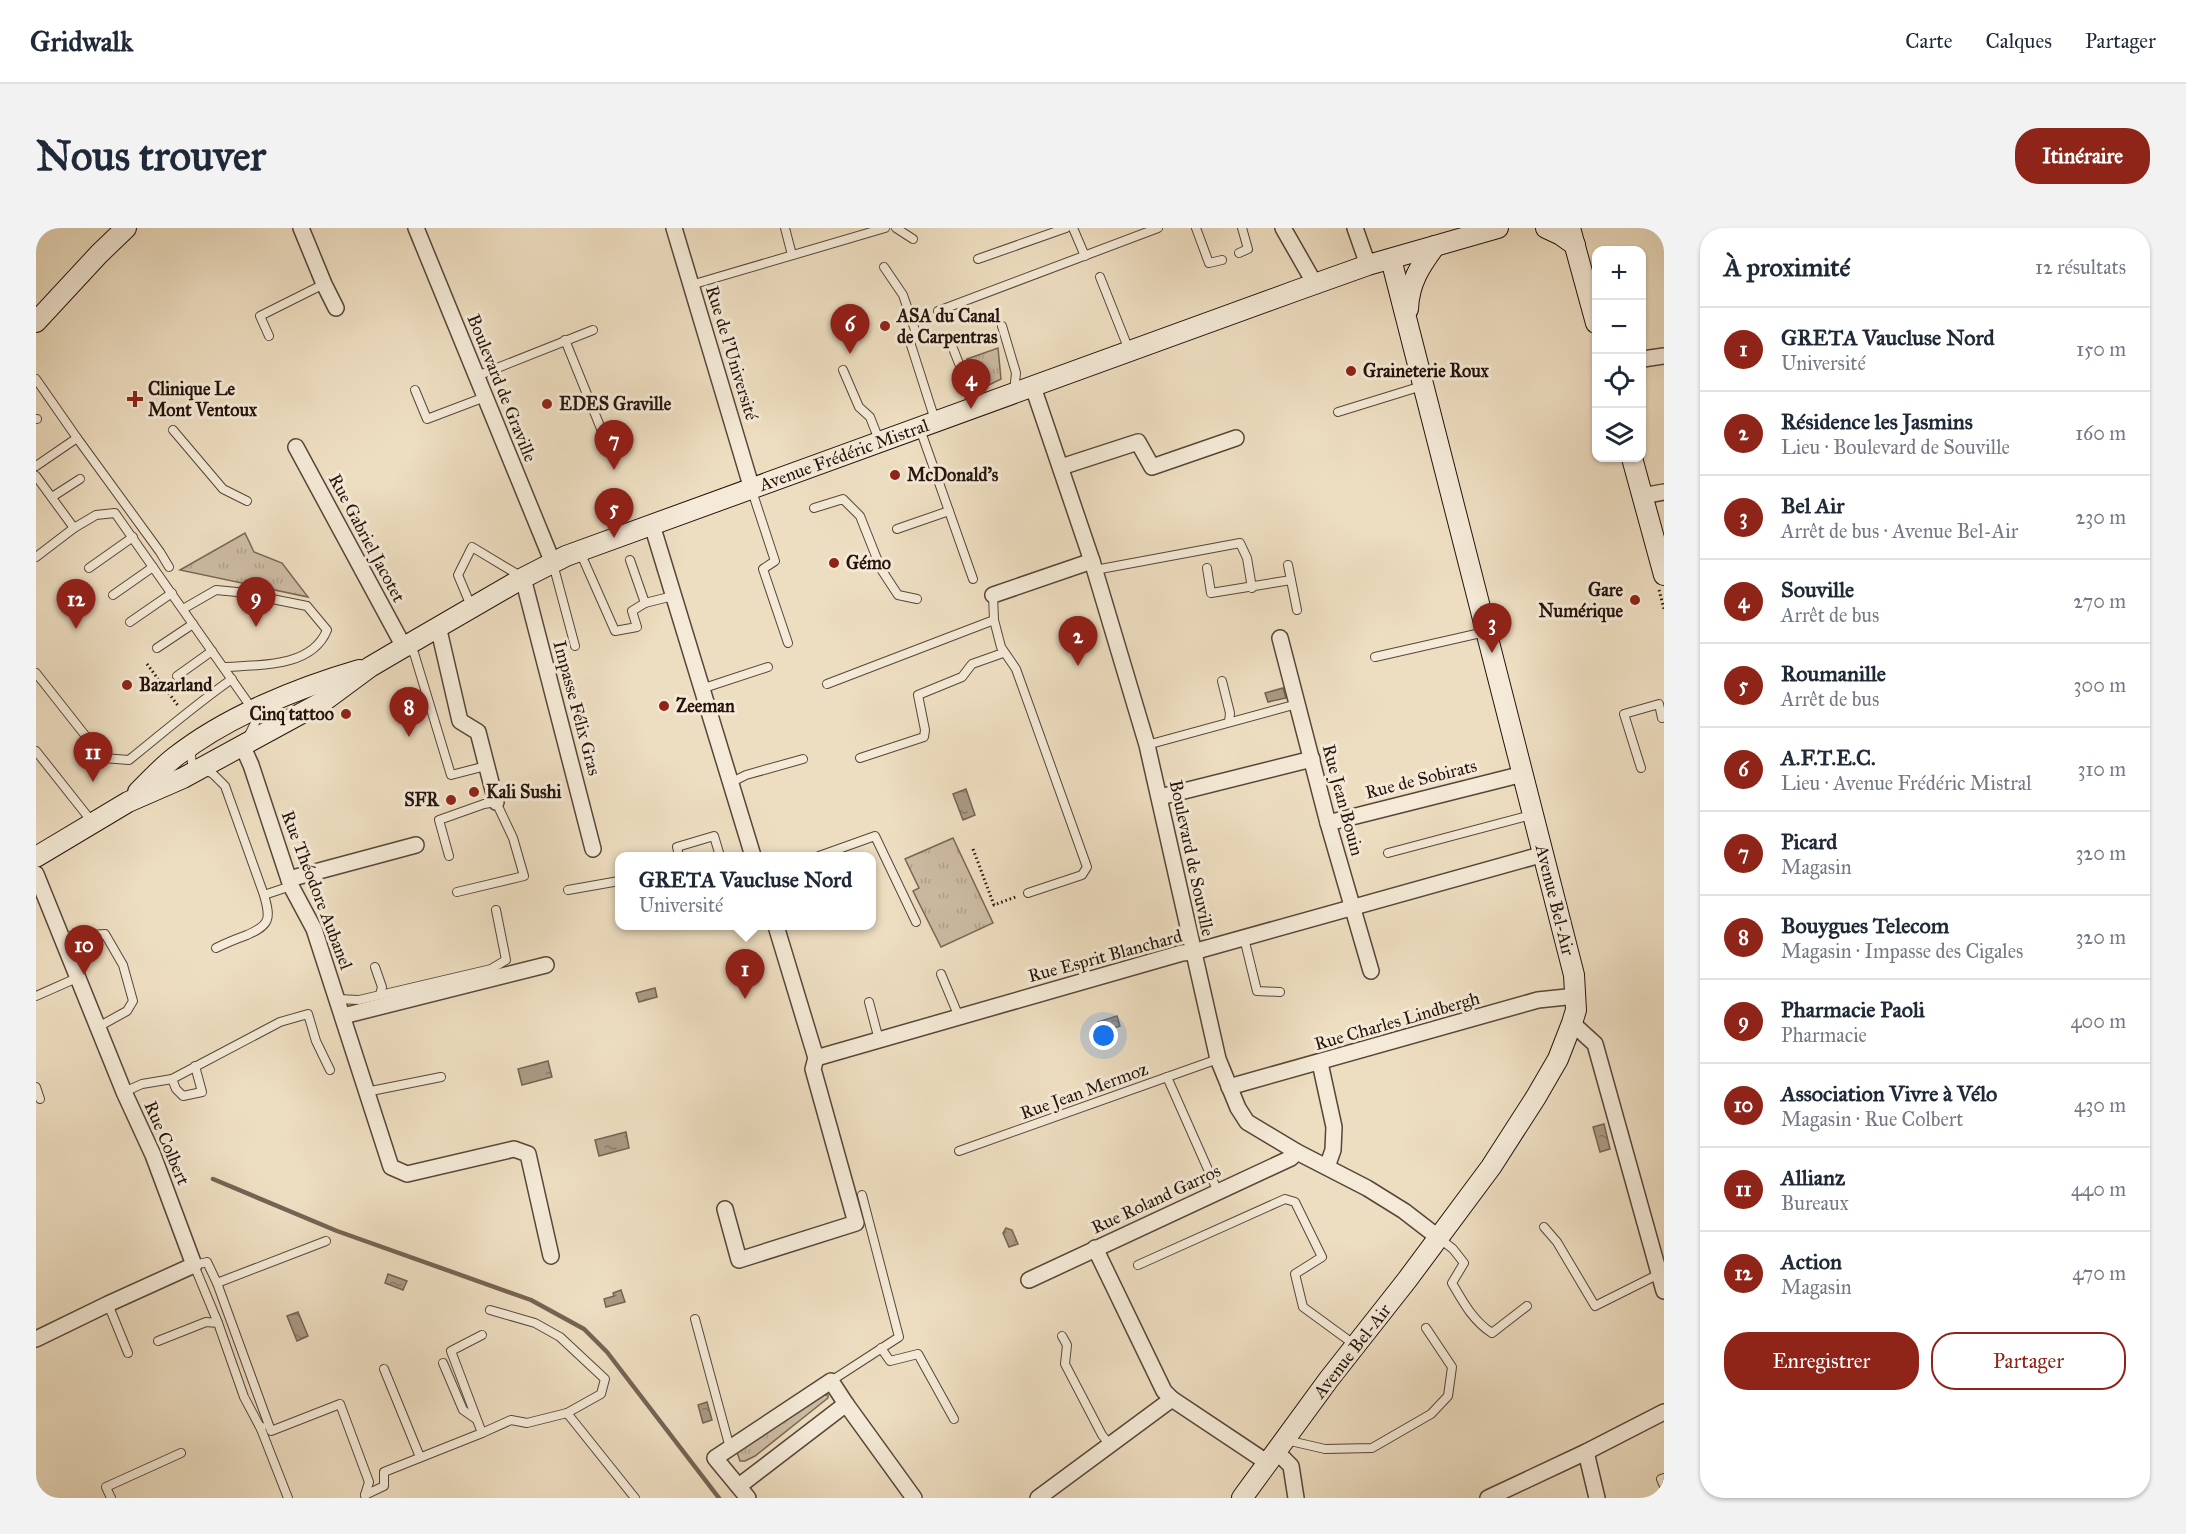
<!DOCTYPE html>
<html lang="fr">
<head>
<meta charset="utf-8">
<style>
	:root { --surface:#fff; --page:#f2f2f3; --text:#1f2937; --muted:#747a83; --line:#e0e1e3; --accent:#8f2418 }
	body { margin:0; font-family:"IM FELL Great Primer",serif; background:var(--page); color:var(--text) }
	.controls { position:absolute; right:18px; top:18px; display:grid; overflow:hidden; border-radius:12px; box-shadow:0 2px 4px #0004 }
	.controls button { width:54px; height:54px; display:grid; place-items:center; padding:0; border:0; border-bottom:2px solid var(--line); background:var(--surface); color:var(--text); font:30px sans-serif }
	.you { position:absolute; left:1068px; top:808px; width:21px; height:21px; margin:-15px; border:4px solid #fff; border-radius:50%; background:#1a73e8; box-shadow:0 0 0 9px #1a73e833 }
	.badge { display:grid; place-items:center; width:39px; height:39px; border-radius:50%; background:var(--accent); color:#fff; font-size:20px; font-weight:700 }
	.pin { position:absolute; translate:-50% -50px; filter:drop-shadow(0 2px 3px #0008) }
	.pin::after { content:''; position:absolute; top:32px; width:21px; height:18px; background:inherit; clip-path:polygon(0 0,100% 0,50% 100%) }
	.popup { position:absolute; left:579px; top:624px; width:261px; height:78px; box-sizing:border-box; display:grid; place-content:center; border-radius:12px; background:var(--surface); filter:drop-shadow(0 2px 4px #0005); font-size:20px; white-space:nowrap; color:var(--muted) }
	.popup b { font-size:22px; color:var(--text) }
	.popup::after { content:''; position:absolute; left:50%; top:100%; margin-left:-12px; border:12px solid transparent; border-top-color:var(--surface) }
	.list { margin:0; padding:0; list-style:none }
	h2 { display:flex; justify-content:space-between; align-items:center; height:78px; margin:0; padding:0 24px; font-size:26px }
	h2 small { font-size:20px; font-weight:400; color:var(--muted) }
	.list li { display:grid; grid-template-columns:39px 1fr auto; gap:18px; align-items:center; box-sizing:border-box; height:84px; padding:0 24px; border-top:2px solid var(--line) }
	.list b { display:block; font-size:22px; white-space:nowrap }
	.list p { margin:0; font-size:20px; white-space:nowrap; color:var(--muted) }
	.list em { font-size:20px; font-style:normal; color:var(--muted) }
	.actions { display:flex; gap:12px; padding:18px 24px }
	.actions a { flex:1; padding:14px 0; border:2px solid var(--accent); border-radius:24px; text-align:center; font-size:21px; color:var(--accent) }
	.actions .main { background:var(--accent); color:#fff }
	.icon { flex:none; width:33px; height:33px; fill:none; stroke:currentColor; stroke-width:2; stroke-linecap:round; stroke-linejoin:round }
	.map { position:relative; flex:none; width:1628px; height:1270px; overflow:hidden; border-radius:24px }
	header { display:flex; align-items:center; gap:36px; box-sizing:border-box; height:84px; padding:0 30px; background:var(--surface); border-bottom:2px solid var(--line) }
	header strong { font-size:28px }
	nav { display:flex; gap:33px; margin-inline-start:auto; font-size:21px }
	.intro { display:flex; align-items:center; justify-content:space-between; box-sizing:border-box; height:144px; padding:0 36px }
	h1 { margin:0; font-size:42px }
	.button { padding:15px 27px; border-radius:24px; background:var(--accent); color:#fff; font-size:21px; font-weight:700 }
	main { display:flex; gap:36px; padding:0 36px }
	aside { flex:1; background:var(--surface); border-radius:24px; box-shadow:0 2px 4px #0004 }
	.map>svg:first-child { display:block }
</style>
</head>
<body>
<header>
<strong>Gridwalk</strong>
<nav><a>Carte</a><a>Calques</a><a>Partager</a></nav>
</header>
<div class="intro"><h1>Nous trouver</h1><a class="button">Itinéraire</a></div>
<main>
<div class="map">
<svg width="1628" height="1270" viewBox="0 0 1628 1270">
	<defs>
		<pattern id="grass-tufts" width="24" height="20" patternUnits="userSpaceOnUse" patternTransform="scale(1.5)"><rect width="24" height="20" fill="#ccbba2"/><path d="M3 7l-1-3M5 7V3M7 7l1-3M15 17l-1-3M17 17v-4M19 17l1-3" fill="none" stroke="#afa08a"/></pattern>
		<pattern id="water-ripples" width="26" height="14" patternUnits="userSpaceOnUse" patternTransform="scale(1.5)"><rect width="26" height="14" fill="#aa9983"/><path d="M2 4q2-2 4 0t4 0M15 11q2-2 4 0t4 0" fill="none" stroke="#8a7c6a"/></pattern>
	</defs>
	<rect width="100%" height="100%" fill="#eedec1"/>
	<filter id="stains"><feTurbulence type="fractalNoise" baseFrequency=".00333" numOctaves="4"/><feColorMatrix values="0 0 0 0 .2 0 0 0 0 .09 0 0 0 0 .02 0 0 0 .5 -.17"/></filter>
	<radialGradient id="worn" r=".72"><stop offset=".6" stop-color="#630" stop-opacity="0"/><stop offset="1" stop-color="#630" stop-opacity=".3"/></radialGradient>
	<g fill="url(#grass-tufts)" stroke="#786757" stroke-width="1.5">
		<path d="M962,120L965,151L949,159L940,154L931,131Z"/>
		<path d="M209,305L218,324L246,335L272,369L144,342Z"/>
		<path d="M917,610L957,695L905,719L877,663L883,660L869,631Z"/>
		<path d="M788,1167H792V1170L719,1228L709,1233H704L701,1224L704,1218Z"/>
	</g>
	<g fill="url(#water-ripples)" stroke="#756353" stroke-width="1.5">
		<path d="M1247,460L1250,470L1232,474L1229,465Z"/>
		<path d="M930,561L939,587L927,592L917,566Z"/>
		<path d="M619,760L621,769L603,774L600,765Z"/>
		<path d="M1081,788L1084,798L1065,804L1062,794Z"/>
		<path d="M512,833L516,849L486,857L482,841Z"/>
		<path d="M1568,896L1574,921L1564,924L1557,899Z"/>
		<path d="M590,904L593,920L563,928L559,912Z"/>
		<path d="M970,1000L976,1002L982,1016L973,1019L967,1005Z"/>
		<path d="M352,1046L371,1053L367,1062L349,1055Z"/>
		<path d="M585,1062L589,1074L570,1079L568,1071L578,1068L577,1065Z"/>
		<path d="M262,1084L272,1108L261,1113L251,1088Z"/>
		<path d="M671,1174L676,1192L667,1195L662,1177Z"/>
	</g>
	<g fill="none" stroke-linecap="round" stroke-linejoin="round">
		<path stroke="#756353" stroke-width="4.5" d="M177,951L301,1003L495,1072L548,1101L571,1124L683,1270"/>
		<g stroke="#574639" stroke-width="10">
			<g id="lane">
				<path d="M749,0L756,27"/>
				<path d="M860,0L877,11"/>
				<path d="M1037,0L1049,28"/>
				<path d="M1160,0L1173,35L1186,32"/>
				<path d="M1203,25L1212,21L1206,0"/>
				<path d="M942,31L1030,0"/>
				<path d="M848,39L867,67L880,105L874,114L899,192"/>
				<path d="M1064,49L1093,122"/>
				<path d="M655,57L849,0"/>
				<path d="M902,83L1122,0"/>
				<path d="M966,98L980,145L978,164"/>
				<path d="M233,108L224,88L288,56"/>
				<path d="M529,112L572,218"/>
				<path d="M916,118L940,178"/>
				<path d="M807,142L823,179L834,189L843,212"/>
				<path d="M441,148L557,102"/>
				<path d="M0,151L41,210L0,238"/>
				<path d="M379,162L391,191L449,169"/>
				<path d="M1302,184L1386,158"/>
				<path d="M0,191H1"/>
				<path d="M884,201L937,351"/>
				<path d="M137,202L187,261L211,273"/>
				<path d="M41,210L124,324L133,339"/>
				<path d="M0,248L38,300L60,287L79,285L217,482L219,495L212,509"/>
				<path d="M716,263L739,333L727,341L752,415"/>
				<path d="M16,269L44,251"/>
				<path d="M778,280L807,271L824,288L845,341L862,367L881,371"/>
				<path d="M861,301L913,283"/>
				<path d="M544,324L579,403L601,399L596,383L609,375"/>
				<path d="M0,329L38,300"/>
				<path d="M594,332L609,375L637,368"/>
				<path d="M517,336L539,418"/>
				<path d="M1252,337L1261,382"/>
				<path d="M53,340L97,309"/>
				<path d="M1171,340L1175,365L1255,352"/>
				<path d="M1059,342L1204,315L1211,330L1216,360"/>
				<path d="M77,367L117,339"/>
				<path d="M435,378L422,347L436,319L486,349"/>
				<path d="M147,381L180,362L201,364L271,378L291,402C276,440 222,437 188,439"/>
				<path d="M958,392L965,419L980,441L1051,639L1046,647L992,665"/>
				<path d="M94,394L136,365"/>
				<path d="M121,420L157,396"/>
				<path d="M370,421L378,425L415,547L450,538"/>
				<path d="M1339,429L1449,404"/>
				<path d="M0,445L67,530L93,532C128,504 160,476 196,451"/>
				<path d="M141,448L176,423"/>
				<path d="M1186,453L1194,485L1193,494"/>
				<path d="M791,456L958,392L957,367"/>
				<path d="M665,461L732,439"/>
				<path d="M1111,517L1261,476"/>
				<path d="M156,522L155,528L156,535L177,546L189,558L228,667L255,658"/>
				<path d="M0,523L57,595"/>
				<path d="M824,530L888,509L889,502L882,467L926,449L936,436L967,425"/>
				<path d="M1605,540L1588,486L1623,476L1626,490"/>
				<path d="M694,555L710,547L767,531"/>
				<path d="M1352,625L1495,587"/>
				<path d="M413,628L403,592L448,576L460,574L477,610L488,648L421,664"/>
				<path d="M643,628L641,619L678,608L684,628"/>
				<path d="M783,628L839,608L880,694"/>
				<path d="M532,662L583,653"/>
				<path d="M26,709L69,706L87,737L97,773L91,783L62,799"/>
				<path d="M1208,710L1221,763L1244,764"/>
				<path d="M180,720C190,715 200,711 211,707C234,697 235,691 228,667"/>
				<path d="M339,739L346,759L344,767"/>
				<path d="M905,746L923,789"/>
				<path d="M0,768L43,749"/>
				<path d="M301,771L323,772L455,741L470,732L460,682"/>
				<path d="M833,774L843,812"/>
				<path d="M1131,849L1182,964"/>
				<path d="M136,851L140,861L147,868L166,864L159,838"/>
				<path d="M0,859L4,871"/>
				<path d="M88,864L106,856L136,851L244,794L272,786L280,813L294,842"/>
				<path d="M330,864L405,849"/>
				<path d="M923,923L1182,831"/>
				<path d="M1508,999L1521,1014L1559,1078L1623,1046"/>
				<path d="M1403,1010L1417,1021L1428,1035L1416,1055C1427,1074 1437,1093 1456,1105L1491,1078"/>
				<path d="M1102,1037L1249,971L1259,974L1286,1029L1259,1046L1267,1079L1319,1117"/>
				<path d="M181,1055L235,1203L304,1176L333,1254L329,1267"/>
				<path d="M72,1076L92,1125"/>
				<path d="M454,1082L499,1095L524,1109L569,1151L565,1166L531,1185"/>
				<path d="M659,1091L694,1220"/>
				<path d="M182,1095L158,1037L171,1034L181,1055L290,1013"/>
				<path d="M446,1107L415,1123L446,1205"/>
				<path d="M1026,1108L1031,1117L1029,1136L1066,1207L1074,1217"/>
				<path d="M122,1113L170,1094L182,1095L208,1169L225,1201"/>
				<path d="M845,1120L854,1133L882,1126L918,1191"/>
				<path d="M407,1135L427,1182L440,1191"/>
				<path d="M348,1141L384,1229"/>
				<path d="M795,1153L863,1109L826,967"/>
				<path d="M226,1199L225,1201L252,1270"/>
				<path d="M1250,1212L1289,1221L1336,1220L1395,1186L1412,1168L1416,1139L1390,1100"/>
				<path d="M1628,1250L1625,1251L1628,1258"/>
				<path d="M329,1267L348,1258V1244L446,1205L475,1192L491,1195L531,1185L599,1270"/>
				<path d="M75,1270L70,1259L145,1225"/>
			</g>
		</g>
		<g stroke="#574639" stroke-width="18">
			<g id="street">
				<path d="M265,0L288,56L300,80"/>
				<path d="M380,0L517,335"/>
				<path d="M638,0L716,261"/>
				<path d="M1247,0L1279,56"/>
				<path d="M1319,0L1332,37"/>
				<path d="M1607,131L1628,128"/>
				<path d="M997,159L1056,333L1111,517L1182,831L1202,880L1211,894L1261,924L1331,960L1368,983L1403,1010"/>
				<path d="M260,219L368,419"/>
				<path d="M1025,239L1102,214L1116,239L1200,210"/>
				<path d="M1606,268L1628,264"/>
				<path d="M616,297L717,628"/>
				<path d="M487,350L557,621"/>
				<path d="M957,367L1056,333"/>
				<path d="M402,398L424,493L442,504L460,574"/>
				<path d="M1244,410L1292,595L1335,743"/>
				<path d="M206,517L215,537L255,658L278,701L355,939L371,946L478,921L492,926L515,1028"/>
				<path d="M1124,569L1276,531"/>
				<path d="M1292,595L1487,546"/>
				<path d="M0,646L88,864L117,927L158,1037L72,1076L0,1111"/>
				<path d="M253,651L380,617"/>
				<path d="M740,698L780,830"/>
				<path d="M307,788L510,737"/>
				<path d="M1536,795L1559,816L1628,1063"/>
				<path d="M780,830L1146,725L1157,724L1508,626"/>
				<path d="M1284,835L1298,899L1297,922L1291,939"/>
				<path d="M1193,859L1502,772L1540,768"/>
				<path d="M689,981L703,1032L820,995L777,841L780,830"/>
				<path d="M1059,1020L1128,1163L1136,1171L1232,1235"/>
				<path d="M993,1052L1255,930L1261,924"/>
				<path d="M1240,1223L1255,1238L1260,1270"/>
				<path d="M1550,1224L1561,1270"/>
				<path d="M703,1258L810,1176L878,1270"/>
				<path d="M712,1270L679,1230L795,1153L810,1176"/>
				<path d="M1002,1270L1136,1171"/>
				<path d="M1452,1270L1550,1224L1628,1184"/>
			</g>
		</g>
		<g stroke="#25130c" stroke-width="22">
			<g id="secondary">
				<path d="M1510,0L1525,7L1539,17"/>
				<path d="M1534,0L1560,95"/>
				<path d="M1372,81C1373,55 1384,38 1399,18"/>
				<path d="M0,94L63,26L90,0"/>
				<path d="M1596,230L1628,347"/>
				<path d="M102,564C114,552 126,539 139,529C190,489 261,460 323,442"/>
				<path d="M0,629L92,574L147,550L288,473L334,439L368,419L487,350L530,328L1259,63L1332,37L1462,0"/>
				<path d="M1206,1270L1293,1151L1371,1052L1455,939L1500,869L1522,831L1536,795L1540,782L1538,747L1355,31"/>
			</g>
		</g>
		<g stroke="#25130c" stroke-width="3" stroke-dasharray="1.5 3" stroke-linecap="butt">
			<path d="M1623,362L1628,381"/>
			<path d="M111,436L143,479"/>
			<path d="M937,621L958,677L982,668"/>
		</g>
		<use href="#lane" stroke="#f4ead7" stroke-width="8"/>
		<use href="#street" stroke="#f4ead7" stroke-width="15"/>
		<use href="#secondary" stroke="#f4ead7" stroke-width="20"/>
	</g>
	<g fill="#8f2418" stroke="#f4ead7" stroke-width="2">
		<circle cx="849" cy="98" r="6"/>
		<circle cx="1315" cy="143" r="6"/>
		<path d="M96 162h6v6h6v6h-6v6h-6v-6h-6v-6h6z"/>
		<circle cx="511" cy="176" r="6"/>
		<circle cx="859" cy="247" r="6"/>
		<circle cx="798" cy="335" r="6"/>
		<circle cx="1599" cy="372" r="6"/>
		<circle cx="91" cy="457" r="6"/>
		<circle cx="628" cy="478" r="6"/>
		<circle cx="310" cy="486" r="6"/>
		<circle cx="438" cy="564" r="6"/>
		<circle cx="415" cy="572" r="6"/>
	</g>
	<g text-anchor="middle" stroke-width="6" stroke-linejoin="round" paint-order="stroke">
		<g font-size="18" font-weight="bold" fill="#25130c" stroke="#f4ead7" text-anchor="start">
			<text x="861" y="94">ASA du Canal<tspan x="861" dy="21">de Carpentras</tspan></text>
			<text x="1327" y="149">Graineterie Roux</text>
			<text x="112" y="167">Clinique Le<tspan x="112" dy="21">Mont Ventoux</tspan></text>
			<text x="523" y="182">EDES Graville</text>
			<text x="871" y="253">McDonald's</text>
			<text x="810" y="341">Gémo</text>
			<text x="1587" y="368" text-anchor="end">Gare<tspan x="1587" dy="21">Numérique</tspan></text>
			<text x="103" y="463">Bazarland</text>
			<text x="640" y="484">Zeeman</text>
			<text x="298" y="492" text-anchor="end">Cinq tattoo</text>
			<text x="450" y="570">Kali Sushi</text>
			<text x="403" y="578" text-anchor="end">SFR</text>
		</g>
		<g font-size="18" fill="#25130c" stroke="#f4ead7">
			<text transform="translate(696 125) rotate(73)" y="6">Rue de l'Université</text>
			<text transform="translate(466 160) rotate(68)" y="6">Boulevard de Graville</text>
			<text transform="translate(808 227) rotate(-20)" y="6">Avenue Frédéric Mistral</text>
			<text transform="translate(331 310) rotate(62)" y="6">Rue Gabriel Jacotet</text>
			<text transform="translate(541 480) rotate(75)" y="6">Impasse Félix Gras</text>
			<text transform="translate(1385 551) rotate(-14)" y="6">Rue de Sobirats</text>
			<text transform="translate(1307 572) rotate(75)" y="6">Rue Jean Bouin</text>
			<text transform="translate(1156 630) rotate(78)" y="6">Boulevard de Souville</text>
			<text transform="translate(281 662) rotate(69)" y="6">Rue Théodore Aubanel</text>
			<text transform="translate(1519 672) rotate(76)" y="6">Avenue Bel-Air</text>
			<text transform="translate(1069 728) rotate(-15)" y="6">Rue Esprit Blanchard</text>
			<text transform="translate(1361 793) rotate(-16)" y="6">Rue Charles Lindbergh</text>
			<text transform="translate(1048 863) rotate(-20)" y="6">Rue Jean Mermoz</text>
			<text transform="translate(131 915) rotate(67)" y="6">Rue Colbert</text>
			<text transform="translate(1120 971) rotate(-25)" y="6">Rue Roland Garros</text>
			<text transform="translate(1316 1123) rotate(-52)" y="6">Avenue Bel-Air</text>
		</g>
	</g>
	<rect width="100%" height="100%" filter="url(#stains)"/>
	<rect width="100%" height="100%" fill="url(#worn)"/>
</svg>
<div class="controls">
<button>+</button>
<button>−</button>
<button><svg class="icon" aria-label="locate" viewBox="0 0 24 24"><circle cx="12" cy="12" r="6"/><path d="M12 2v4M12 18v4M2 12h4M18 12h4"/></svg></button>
<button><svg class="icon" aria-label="layers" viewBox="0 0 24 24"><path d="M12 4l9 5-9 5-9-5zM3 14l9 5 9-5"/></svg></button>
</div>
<div class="you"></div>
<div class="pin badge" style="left:709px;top:771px">1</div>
<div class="popup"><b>GRETA Vaucluse Nord</b>Université</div>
<div class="pin badge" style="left:1042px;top:438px">2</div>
<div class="pin badge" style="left:1456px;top:425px">3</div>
<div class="pin badge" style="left:935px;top:181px">4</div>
<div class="pin badge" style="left:578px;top:310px">5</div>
<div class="pin badge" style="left:814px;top:126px">6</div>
<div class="pin badge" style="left:578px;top:242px">7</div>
<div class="pin badge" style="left:373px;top:509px">8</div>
<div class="pin badge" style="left:220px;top:399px">9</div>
<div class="pin badge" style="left:48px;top:747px">10</div>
<div class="pin badge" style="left:57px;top:554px">11</div>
<div class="pin badge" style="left:40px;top:401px">12</div>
</div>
<aside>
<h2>À proximité<small>12 résultats</small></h2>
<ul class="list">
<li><span class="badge">1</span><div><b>GRETA Vaucluse Nord</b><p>Université</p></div><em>150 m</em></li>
<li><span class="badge">2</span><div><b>Résidence les Jasmins</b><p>Lieu · Boulevard de Souville</p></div><em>160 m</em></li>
<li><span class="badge">3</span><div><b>Bel Air</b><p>Arrêt de bus · Avenue Bel-Air</p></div><em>230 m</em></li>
<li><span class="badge">4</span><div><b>Souville</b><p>Arrêt de bus</p></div><em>270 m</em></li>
<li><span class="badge">5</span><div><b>Roumanille</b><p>Arrêt de bus</p></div><em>300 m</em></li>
<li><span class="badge">6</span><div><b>A.F.T.E.C.</b><p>Lieu · Avenue Frédéric Mistral</p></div><em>310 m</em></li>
<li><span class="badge">7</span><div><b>Picard</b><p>Magasin</p></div><em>320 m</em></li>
<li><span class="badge">8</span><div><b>Bouygues Telecom</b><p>Magasin · Impasse des Cigales</p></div><em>320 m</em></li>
<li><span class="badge">9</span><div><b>Pharmacie Paoli</b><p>Pharmacie</p></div><em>400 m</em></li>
<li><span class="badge">10</span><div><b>Association Vivre à Vélo</b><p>Magasin · Rue Colbert</p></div><em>430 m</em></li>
<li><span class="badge">11</span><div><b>Allianz</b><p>Bureaux</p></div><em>440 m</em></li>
<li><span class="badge">12</span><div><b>Action</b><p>Magasin</p></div><em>470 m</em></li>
</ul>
<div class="actions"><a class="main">Enregistrer</a><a>Partager</a></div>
</aside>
</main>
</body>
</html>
